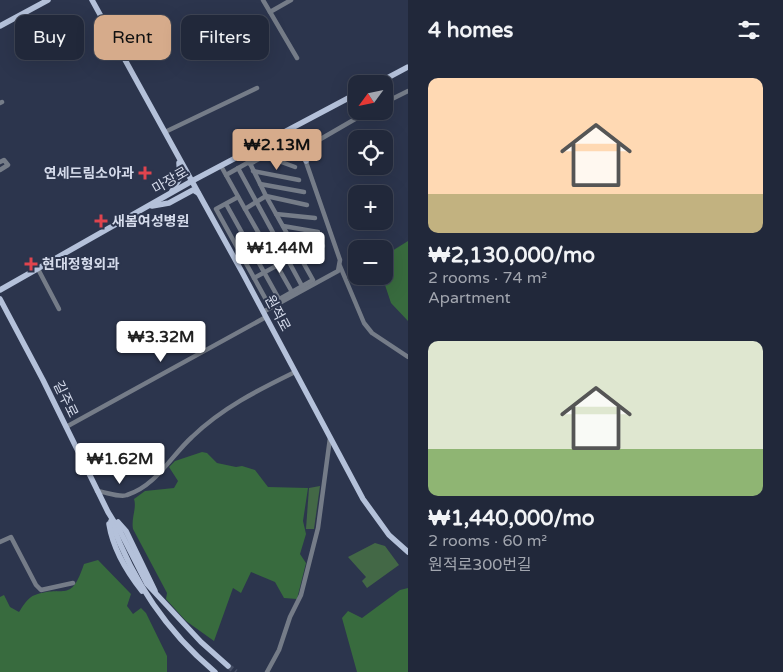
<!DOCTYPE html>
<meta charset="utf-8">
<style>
:root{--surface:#21283a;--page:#293042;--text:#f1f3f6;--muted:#a2a6af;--line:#3e4454;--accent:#d6ab8b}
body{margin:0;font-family:"Varela Round","Noto Sans KR",sans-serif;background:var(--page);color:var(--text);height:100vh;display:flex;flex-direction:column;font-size:19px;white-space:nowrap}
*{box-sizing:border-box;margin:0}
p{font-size:16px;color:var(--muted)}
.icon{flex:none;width:28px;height:28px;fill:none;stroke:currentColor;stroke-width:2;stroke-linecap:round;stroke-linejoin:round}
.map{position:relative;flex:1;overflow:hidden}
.details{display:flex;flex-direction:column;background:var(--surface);width:375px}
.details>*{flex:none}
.hud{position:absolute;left:15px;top:15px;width:318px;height:45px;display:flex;gap:10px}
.needle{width:32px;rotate:237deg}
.controls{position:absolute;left:348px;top:75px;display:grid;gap:10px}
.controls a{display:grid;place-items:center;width:45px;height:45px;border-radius:10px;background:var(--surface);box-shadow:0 5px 20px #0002,0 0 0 1px var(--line);font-size:25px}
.price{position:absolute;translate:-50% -42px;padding:0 11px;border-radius:5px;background:#fff;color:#222;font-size:16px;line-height:32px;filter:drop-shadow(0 1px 2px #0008)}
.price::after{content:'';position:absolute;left:50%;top:30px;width:15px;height:11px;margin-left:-8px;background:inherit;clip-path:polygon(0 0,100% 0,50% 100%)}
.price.current{background:var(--accent);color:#111}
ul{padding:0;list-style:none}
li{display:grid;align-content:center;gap:10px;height:265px;padding:0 20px}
li span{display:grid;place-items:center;height:155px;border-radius:10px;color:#555}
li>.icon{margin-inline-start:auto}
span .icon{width:90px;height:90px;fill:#fffc;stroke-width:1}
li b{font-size:21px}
h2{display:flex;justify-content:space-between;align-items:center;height:60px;padding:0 20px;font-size:21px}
.pill{padding:0 18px;border-radius:10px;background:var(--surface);box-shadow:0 5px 20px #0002,0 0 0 1px var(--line);font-size:18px;line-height:45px}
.pill.current{background:var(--accent);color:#111}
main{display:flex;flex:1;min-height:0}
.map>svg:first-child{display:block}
.green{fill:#436846}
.forest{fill:#386b3e}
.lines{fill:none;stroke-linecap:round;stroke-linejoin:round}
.major-tunnel{stroke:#454e65;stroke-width:5.5;stroke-dasharray:5.5 3;stroke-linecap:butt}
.minor{stroke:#757c88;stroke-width:4.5}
.major{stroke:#b4c1da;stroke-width:5.5}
.health-dot{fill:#e0444e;stroke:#2c354d;stroke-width:2}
.labels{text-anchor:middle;stroke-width:4;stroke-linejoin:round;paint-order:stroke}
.poi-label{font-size:14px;font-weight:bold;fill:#d5dbeb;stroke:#2c354d;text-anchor:start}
.street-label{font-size:14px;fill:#d5dbeb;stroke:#2c354d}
</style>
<main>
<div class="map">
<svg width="408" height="672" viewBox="0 0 408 672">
<rect width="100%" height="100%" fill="#2c354d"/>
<!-- green -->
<g class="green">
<path d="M320 486 314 529H306L309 488Z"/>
<path d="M375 543 385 546 399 565 367 588 362 581 366 577 348 557Z"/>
</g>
<!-- forest -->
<g class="forest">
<path d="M408 241V321L391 303 382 276H384V256Z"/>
<path d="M202 452 207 453 217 463 236 467 242 466 255 470 268 487 308 488 303 521 306 534 300 554 306 563 297 599 284 598 275 582 251 572 241 593 233 588 214 641 186 621 166 599 167 593 133 529C131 518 137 508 134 499L145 491 174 488 178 481 169 467 175 461Z"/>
<path d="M98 560 131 594 127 606 133 614 141 608 146 613 167 656V672H0V597L4 595 10 607 19 612C23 606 28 597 35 595 65 584 70 605 84 564Z"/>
<path d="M408 588V672H357L342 618 348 611 362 618 400 590Z"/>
</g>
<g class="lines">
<!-- major-tunnel -->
<path class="major-tunnel" d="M228 666 236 672"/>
<!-- minor -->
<g class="minor">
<path d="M263 0 297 58"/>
<path d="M270 12 291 0"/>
<path d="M0 103 2 102"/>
<path d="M384 103 408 91"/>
<path d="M165 132 257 88"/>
<path d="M265 156 295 167"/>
<path d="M0 162 4 160 8 165 0 170"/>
<path d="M250 164 286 144"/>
<path d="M221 166 245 209 266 196 245 153"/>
<path d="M238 168 302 286"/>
<path d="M253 171 299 180"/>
<path d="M226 175 249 162"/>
<path d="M260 184 304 192"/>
<path d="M266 196 307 205"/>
<path d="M238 197 216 209 269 305 313 280 266 196"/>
<path d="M226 204 279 299"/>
<path d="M245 209 292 292"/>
<path d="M276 214 315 218"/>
<path d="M283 226 318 232"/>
<path d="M290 238 323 246"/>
<path d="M340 266 364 323 372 333 408 357"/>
<path d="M38 269 59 309"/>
<path d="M254 278 298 254"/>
<path d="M263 312 338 271 340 260 306 162V154L312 144 369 111"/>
<path d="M66 427 266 317"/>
<path d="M97 491C106 492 120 498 127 495 156 486 171 456 192 437 222 408 258 390 295 372"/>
<path d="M0 542 11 537 36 585 41 590 73 583"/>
<path d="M267 672 279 650 290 617 301 595 318 528 330 438"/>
</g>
<!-- major -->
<g class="major">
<path d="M92 0 242 272 363 499 389 535 408 552"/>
<path d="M0 26 48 0"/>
<path d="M376 84 408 67"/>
<path d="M292 129 306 161"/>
<path d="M172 191 180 178 179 163"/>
<path d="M152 206 169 203 193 190 198 193"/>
<path d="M0 290 192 181 356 94"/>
<path d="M0 299 43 380 108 512 121 533 147 584 201 642 228 666"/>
<path d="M111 521C132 579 167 632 215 672"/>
<path d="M118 522 126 531 155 591"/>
<path d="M109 524C113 549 127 572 142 591"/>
</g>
</g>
<!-- markers -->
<g class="health-dot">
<path d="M142.5 165.5h5v5h5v5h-5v5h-5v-5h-5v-5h5z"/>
<path d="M98.5 213.5h5v5h5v5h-5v5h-5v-5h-5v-5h5z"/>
<path d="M28.5 256.5h5v5h5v5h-5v5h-5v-5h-5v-5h5z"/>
</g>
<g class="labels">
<!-- poi labels -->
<g class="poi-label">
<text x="134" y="178" text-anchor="end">연세드림소아과</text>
<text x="112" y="226">새봄여성병원</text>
<text x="42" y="269">현대정형외과</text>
</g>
<!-- street labels -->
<g class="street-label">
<text transform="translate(170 180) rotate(-30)" y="5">마장로</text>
<text transform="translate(278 313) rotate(62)" y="5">원적로</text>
<text transform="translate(66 399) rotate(64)" y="5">길주로</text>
</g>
</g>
</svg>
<div class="controls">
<a><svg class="needle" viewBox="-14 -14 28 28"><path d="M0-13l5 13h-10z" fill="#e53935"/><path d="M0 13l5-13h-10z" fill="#a2a6af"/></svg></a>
<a><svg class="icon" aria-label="locate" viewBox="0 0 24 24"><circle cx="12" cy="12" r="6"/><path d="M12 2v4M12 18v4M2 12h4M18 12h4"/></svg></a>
<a>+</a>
<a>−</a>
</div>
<b class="price current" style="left:277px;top:171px">₩2.13M</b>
<b class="price" style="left:280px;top:274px">₩1.44M</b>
<b class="price" style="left:161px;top:363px">₩3.32M</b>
<b class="price" style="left:120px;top:485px">₩1.62M</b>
<div class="hud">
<a class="pill">Buy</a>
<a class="pill current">Rent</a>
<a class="pill">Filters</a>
</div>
</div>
<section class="details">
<h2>4 homes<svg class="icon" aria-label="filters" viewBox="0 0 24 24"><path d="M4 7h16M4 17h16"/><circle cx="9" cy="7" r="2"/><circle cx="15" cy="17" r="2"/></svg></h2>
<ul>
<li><span style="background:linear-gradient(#ffd9b3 75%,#c2b280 0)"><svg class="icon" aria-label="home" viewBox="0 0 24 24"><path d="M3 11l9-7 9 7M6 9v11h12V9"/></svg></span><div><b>₩2,130,000/mo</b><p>2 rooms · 74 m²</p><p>Apartment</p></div></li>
<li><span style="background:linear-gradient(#dfe7d0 70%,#8fb573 0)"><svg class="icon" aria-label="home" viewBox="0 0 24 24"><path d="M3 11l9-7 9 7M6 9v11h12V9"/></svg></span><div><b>₩1,440,000/mo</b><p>2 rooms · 60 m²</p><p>원적로300번길</p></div></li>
</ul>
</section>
</main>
